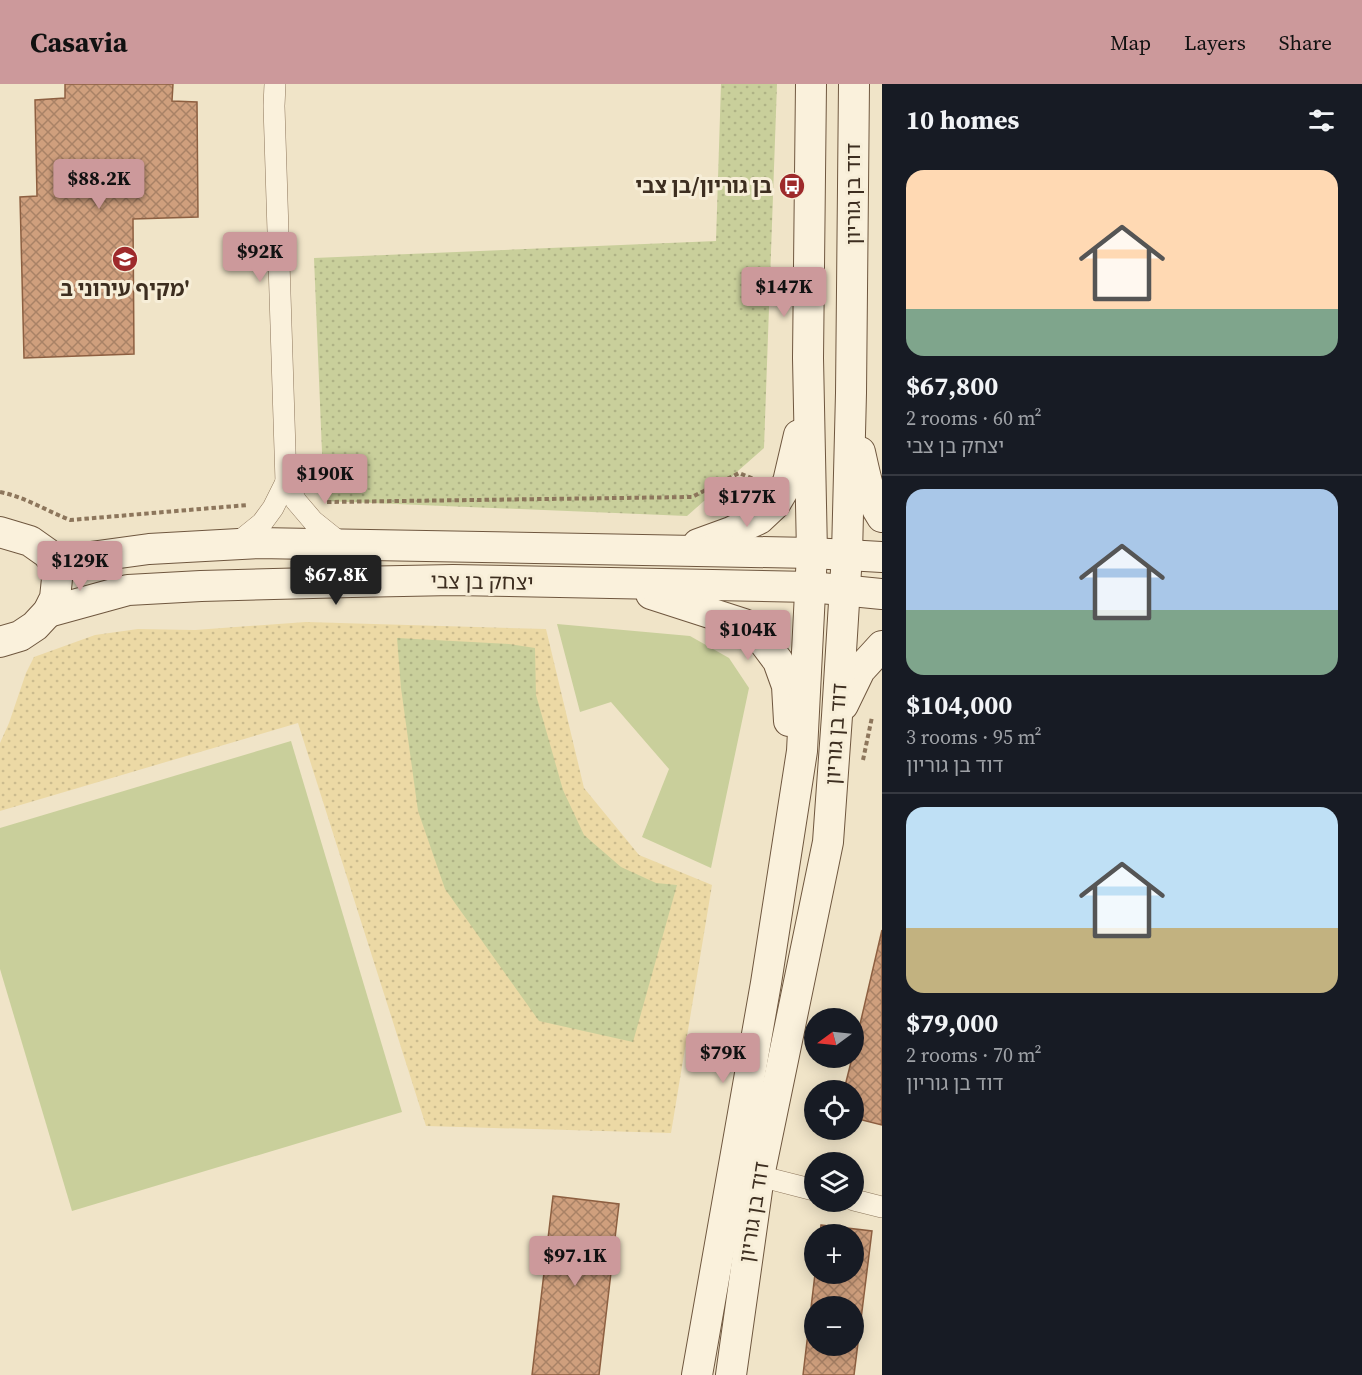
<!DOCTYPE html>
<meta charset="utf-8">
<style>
:root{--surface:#171b24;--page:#20242c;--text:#f1f3f6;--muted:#9ea1a6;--line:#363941;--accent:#cc999b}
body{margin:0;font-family:"Source Serif 4","Noto Sans Hebrew",serif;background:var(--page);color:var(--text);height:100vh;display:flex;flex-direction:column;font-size:22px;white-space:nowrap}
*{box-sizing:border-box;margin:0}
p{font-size:20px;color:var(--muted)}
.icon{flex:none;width:33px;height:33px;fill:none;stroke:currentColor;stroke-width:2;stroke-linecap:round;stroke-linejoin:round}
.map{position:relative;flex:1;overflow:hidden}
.panel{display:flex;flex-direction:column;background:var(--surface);width:480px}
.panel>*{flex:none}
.needle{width:39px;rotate:255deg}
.controls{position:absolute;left:804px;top:924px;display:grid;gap:12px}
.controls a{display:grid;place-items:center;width:60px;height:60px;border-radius:50%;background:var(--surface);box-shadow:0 3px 15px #0003;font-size:30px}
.price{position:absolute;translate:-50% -51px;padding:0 14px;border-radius:6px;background:var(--accent);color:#111;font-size:20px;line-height:39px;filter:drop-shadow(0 2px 3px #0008)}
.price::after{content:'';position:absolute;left:50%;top:36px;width:18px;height:14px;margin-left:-9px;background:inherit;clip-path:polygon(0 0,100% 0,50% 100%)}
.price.selected{background:#222;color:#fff}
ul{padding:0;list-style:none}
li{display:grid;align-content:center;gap:12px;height:318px;padding:0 24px}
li+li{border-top:2px solid var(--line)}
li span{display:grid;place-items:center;height:186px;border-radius:18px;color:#555}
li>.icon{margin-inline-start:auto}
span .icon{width:108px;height:108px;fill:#fffc;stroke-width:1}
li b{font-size:26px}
h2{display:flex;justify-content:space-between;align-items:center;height:72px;padding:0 24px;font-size:26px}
header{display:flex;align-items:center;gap:36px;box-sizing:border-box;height:84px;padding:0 30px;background:var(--accent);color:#111}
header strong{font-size:28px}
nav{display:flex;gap:33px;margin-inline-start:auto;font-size:21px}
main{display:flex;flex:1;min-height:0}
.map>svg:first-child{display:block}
.grass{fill:#c9cf9b}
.sand{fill:url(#sand-dots)}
.park{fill:url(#park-dots)}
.building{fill:url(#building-cross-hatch);stroke:#8d5f41;stroke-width:1.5;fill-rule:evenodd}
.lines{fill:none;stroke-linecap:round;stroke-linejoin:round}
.street-casing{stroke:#8d765c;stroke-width:22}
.secondary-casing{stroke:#6f573f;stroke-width:32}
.path{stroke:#8d765c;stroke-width:4;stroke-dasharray:4.5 3;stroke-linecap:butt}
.street{stroke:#faf1dc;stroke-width:21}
.secondary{stroke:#faf1dc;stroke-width:30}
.labels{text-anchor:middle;stroke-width:6;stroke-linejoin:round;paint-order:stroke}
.poi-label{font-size:21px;font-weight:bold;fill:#3d2e20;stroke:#f7eed8;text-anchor:end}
.street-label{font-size:21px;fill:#3d2e20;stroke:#f7eed8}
</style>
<header>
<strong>Casavia</strong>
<nav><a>Map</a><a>Layers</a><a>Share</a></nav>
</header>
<main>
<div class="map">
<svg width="882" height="1291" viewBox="0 0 882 1291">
<defs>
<pattern id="sand-dots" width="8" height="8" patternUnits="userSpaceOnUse" patternTransform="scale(1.5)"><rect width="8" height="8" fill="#ecd9a5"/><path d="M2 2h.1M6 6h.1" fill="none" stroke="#cbbb8e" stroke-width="1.8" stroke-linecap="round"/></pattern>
<pattern id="park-dots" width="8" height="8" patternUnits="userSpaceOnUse" patternTransform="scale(1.5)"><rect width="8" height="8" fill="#c9cf9b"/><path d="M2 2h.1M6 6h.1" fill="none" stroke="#aeb285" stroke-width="1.8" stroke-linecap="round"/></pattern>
<pattern id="building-cross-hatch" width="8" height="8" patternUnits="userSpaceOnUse" patternTransform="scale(1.5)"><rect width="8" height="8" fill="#cf9f7d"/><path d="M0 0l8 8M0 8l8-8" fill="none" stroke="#a98266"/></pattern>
</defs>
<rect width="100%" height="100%" fill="#f0e4c8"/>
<!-- grass -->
<g class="grass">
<path d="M557 540 690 552 729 574 749 604 711 784 642 753 669 685 611 618 580 628Z"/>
<path d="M291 657 402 1028 72 1127 0 885V744Z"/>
</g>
<!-- sand -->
<path class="sand" d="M306 538 546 545 584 704 639 771 712 801 671 1049 426 1042 298 639 0 727V659L9 639 26 589 34 573 95 551 138 545 195 546Z"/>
<!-- park -->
<g class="park">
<path d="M721 0H777L764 364 687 432 324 417 314 174 716 157Z"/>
<path d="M397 554 509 560 535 564 536 611 563 706 584 751 621 783 656 799 677 801 633 958 539 937 445 805 418 727 401 604Z"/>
</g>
<!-- building -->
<g class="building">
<path d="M65 0H173L172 17 197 18 198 133 133 135 134 270 24 274 20 113 37 112 35 16 65 14Z"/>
<path d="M882 846V1041L854 1034V1006H844L852 974H854V966Z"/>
<path d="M553 1112 619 1120 599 1291H532Z"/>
<path d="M821 1141 872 1147 854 1291H803L815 1190H854V1150H820ZM814 1222H854V1262H814Z"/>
</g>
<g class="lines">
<!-- street casing -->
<g class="street-casing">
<g id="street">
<path d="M275 0 274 22 286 398 296 417 313 437 343 461"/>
<path d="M236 460 262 439 273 424 286 398"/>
<path d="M759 1092 814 1106"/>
<path d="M854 1116 882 1123"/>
</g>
</g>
<!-- secondary casing -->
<g class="secondary-casing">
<g id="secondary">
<path d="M860 368C865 390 869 414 882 433"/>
<path d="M0 448 30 457 47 469 54 478 57 495 55 514 48 528 35 542 20 552 0 558"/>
<path d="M698 460 731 448 759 435 775 420 788 398 799 351"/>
<path d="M54 478 149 465 258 459 812 469 882 473"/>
<path d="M651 510 744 540 763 557 778 577 787 602 789 637"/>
<path d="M48 528 128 506 201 502 352 498 453 496 811 503 882 510"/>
<path d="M843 621 860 586 882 562"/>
<path d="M697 1291 766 899 802 667 812 469 808 274 811 0"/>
<path d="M731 1291 759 1092 828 758 837 632 847 470 851 309 854 0"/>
</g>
</g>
<!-- path -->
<g class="path">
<path d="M0 408C25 413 47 427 70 436L248 421"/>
<path d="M327 418 692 413 739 389 759 397"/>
<path d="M863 676 872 633"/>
</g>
<!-- street -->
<use href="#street" class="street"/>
<!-- secondary -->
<use href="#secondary" class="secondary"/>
</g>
<!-- icons -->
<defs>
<g id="bus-disc" transform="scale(1.35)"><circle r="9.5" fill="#9e2a2b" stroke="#f7eed8"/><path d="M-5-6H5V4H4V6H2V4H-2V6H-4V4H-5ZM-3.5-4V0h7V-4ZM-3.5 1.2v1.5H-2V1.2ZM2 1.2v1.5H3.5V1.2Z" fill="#fff"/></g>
<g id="school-disc" transform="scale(1.35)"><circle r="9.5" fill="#9e2a2b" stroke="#f7eed8"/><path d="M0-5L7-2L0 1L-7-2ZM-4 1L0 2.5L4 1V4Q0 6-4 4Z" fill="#fff"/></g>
</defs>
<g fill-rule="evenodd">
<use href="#bus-disc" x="792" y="102"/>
<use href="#school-disc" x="125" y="175"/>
</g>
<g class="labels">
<!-- poi labels -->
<g class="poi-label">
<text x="772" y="109">בן גוריון/בן צבי</text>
<text x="125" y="212" text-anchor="middle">מקיף עירוני ב'</text>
</g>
<!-- street labels -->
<g class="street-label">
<text transform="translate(853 110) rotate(-90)" y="7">דוד בן גוריון</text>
<text transform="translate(482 498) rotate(1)" y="7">יצחק בן צבי</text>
<text transform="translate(836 650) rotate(-86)" y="7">דוד בן גוריון</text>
<text transform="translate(754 1128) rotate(-81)" y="7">דוד בן גוריון</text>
</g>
</g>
</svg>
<div class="controls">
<a><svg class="needle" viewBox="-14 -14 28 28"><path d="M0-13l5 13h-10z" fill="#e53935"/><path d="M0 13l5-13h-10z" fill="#9ea1a6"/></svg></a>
<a><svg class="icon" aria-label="locate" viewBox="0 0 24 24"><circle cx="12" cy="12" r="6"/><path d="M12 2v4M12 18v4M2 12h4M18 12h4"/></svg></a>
<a><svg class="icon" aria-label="layers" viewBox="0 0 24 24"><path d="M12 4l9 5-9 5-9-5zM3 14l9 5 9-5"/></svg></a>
<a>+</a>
<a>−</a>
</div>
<b class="price" style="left:99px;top:126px">$88.2K</b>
<b class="price" style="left:260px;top:199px">$92K</b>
<b class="price" style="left:784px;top:234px">$147K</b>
<b class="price" style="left:325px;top:421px">$190K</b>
<b class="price" style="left:747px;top:444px">$177K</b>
<b class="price" style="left:80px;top:508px">$129K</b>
<b class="price selected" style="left:336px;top:522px">$67.8K</b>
<b class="price" style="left:748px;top:577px">$104K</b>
<b class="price" style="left:723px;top:1000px">$79K</b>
<b class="price" style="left:575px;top:1203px">$97.1K</b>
</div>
<section class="panel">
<h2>10 homes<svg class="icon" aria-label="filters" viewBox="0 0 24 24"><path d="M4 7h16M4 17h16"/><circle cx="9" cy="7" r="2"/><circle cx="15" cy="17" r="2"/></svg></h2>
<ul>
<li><span style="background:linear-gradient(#ffd9b3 75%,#7fa58c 0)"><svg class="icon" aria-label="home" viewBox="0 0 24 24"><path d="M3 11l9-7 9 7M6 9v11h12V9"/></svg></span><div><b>$67,800</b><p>2 rooms · 60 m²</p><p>יצחק בן צבי</p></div></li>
<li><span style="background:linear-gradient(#a9c7e8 65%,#7fa58c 0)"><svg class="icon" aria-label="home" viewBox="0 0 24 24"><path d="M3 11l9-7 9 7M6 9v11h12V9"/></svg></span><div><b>$104,000</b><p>3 rooms · 95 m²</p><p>דוד בן גוריון</p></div></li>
<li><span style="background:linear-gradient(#bfe0f5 65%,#c2b280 0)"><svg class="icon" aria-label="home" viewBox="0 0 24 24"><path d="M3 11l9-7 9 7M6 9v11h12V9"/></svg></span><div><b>$79,000</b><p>2 rooms · 70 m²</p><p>דוד בן גוריון</p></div></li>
</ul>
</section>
</main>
